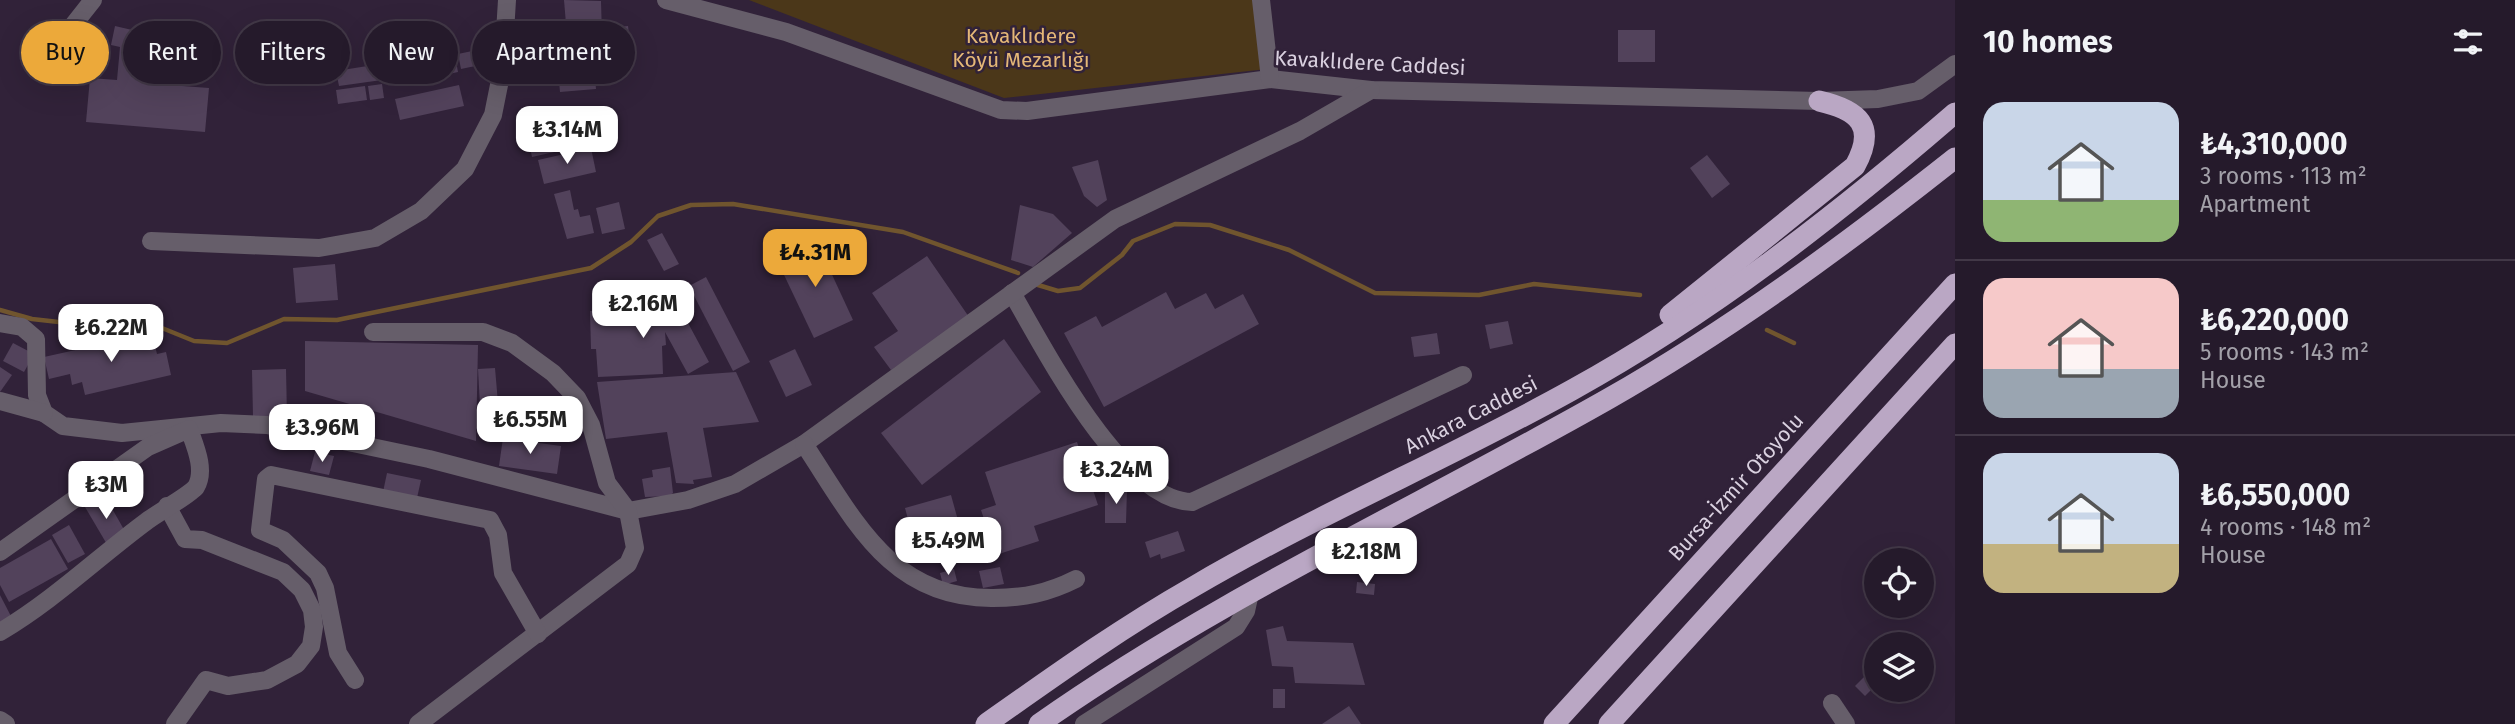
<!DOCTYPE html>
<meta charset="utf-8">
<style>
:root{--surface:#251a2b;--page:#2d2333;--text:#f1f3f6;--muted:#a3a1a9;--line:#423847;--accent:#eca93a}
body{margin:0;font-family:"Fira Sans",sans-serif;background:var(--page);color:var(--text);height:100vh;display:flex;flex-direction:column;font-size:26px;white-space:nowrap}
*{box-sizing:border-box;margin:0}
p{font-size:23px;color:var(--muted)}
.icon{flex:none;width:38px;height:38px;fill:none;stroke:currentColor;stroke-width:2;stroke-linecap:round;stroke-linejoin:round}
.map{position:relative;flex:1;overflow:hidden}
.side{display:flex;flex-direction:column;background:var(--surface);width:560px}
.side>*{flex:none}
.guide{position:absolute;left:21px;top:21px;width:665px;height:63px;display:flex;gap:14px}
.controls{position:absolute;left:1864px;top:548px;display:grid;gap:14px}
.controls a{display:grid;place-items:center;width:70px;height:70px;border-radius:50%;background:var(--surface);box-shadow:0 7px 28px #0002,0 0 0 2px var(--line);font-size:35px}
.price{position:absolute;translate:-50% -60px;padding:0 16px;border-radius:14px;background:#fff;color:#222;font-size:23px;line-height:46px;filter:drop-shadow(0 2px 4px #0008)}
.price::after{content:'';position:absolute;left:50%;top:42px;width:21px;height:16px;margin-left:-10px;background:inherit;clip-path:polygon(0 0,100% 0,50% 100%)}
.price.active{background:var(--accent);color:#111}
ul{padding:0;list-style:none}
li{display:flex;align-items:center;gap:21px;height:175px;padding:0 28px}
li+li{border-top:2px solid var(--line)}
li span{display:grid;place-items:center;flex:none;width:196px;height:140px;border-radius:21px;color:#555}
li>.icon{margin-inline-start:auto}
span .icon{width:84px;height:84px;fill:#fffc;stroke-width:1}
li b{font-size:30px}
h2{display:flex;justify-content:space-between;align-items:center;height:84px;padding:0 28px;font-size:30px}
.pill{padding:0 24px;border-radius:32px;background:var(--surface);box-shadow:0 7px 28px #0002,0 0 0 2px var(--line);font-size:24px;line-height:63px}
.pill.active{background:var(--accent);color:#111}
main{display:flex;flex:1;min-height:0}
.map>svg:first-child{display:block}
.green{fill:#4b3719}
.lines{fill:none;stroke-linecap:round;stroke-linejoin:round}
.stream{stroke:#70552e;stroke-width:4.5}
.building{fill:#52425b}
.minor{stroke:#665e6a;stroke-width:18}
.highway{stroke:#baa7c4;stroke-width:21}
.labels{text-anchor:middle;stroke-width:5;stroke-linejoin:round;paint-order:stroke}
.park-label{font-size:21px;fill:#e4b777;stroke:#312239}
.street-label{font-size:21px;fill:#dad1e0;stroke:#312239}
</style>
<main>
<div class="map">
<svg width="1955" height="724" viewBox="0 0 1955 724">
<rect width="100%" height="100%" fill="#312239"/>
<!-- green -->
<path class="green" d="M749 0H1257L1267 69 1004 98Z"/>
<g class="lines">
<!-- stream -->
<g class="stream">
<path d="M1038 285 1058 291 1080 288 1122 255 1133 241 1175 224 1210 225 1289 250 1375 293 1479 295 1534 284 1640 295"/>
<path d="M0 310 32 319 112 328 157 326 194 341 227 343 284 319 337 320 591 268 631 242 658 216 691 205 733 204 903 232 1018 273"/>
<path d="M1767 330 1794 343"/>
</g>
</g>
<!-- building -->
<g class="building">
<path d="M564 0 601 1 602 36H567Z"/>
<path d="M115 26 188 43 183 62 171 59 169 85 209 88 205 132 86 122 90 78 117 80 120 47 111 45Z"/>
<path d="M628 26 632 59 616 61V65L594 67 596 89 560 92 557 59 615 55 612 28Z"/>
<rect x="1618" y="30" width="37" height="32"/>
<path d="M477 50 480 65 461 69 458 54Z"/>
<path d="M249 57 273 63 270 74 246 68Z"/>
<path d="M456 61 458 72 440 76 438 64Z"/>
<path d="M380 64 382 80 339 86 336 71Z"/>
<path d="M382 84 384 98 370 100 368 86Z"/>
<path d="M459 85 464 106 400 120 395 99Z"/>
<path d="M365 86 367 100 338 104 336 90Z"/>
<path d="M567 129 572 148 532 157 528 138Z"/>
<path d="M591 148 596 172 544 184 538 160Z"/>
<path d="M1707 155 1730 184 1712 198 1690 168Z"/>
<path d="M1098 160 1107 200 1097 207 1084 196 1072 167Z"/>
<path d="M570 190 574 210 578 209 580 217 590 215 594 233 567 239 554 194Z"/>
<path d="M619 202 625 229 602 234 596 208Z"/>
<path d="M1020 205 1053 214 1072 233 1033 267 1011 260Z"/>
<path d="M662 233 679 264 664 271 647 240Z"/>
<path d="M816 240 853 320 814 338 776 258Z"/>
<path d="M927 256 969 317 891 370 874 347 898 331 872 293Z"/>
<path d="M335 264 338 300 296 303 293 268Z"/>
<path d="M706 277 750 362 733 371 689 286Z"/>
<path d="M1166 292 1175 309 1206 293 1215 309 1243 294 1259 324 1104 407 1064 333 1096 316 1102 327Z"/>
<path d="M674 297 709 362 688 374 665 332 666 345 662 346 663 374 598 377 596 349H591L590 311 652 309Z"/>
<path d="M1508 321 1513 344 1490 349 1485 325Z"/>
<path d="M152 333 157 354 166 352 171 375 85 395 82 382 72 385 70 374 49 379 44 357Z"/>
<path d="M1437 333 1440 354 1414 357 1411 337Z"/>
<path d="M1004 339 1041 392 922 485 881 433Z"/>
<path d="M305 341 478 345 476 441 305 391Z"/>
<path d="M13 343 34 354 24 372 3 361Z"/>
<path d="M795 349 812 385 786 397 769 361Z"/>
<path d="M0 367 12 375 0 392Z"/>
<path d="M495 368 498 403 480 405 478 369Z"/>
<path d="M286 369 287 417H253L252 370Z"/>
<path d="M736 372 759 422 703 428 712 477 693 480 694 484 676 483 667 432 606 439 597 382Z"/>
<path d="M509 397 545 404 543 415 506 408Z"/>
<path d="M503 438 561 446 557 474 499 466Z"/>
<path d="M1077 442 1098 505 1034 526 1039 541 996 555 981 510 996 505 985 472Z"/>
<path d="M315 452 334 456 329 475 310 471Z"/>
<path d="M670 467 673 493 669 496 645 497 642 479 653 477 652 470Z"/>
<path d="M387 473 421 480 417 498 383 492Z"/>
<path d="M1105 489H1127L1126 523H1105Z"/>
<path d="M951 495 959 524 913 538 905 508Z"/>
<path d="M105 496 127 535 108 546 85 507Z"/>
<path d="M69 525 85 554 68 563 52 535Z"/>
<path d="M1178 531 1185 551 1161 559 1160 554 1150 558 1145 542Z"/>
<path d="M51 539 68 569 9 602 0 585V568Z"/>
<path d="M1000 567 1004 584 983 588 979 571Z"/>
<path d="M954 569 957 581 943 585 940 573Z"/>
<path d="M1357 582 1375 584 1374 595 1356 593Z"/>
<path d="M0 595 14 622 0 629Z"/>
<path d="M1283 626 1287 641 1353 643 1365 685 1295 683 1293 667 1272 666 1266 630Z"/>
<path d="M1868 673 1876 685 1865 696 1855 686Z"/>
<rect x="1273" y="689" width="12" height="19"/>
<path d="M1349 706 1361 724H1322Z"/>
</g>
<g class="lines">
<!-- minor -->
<g class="minor">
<path d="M666 0 786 32 1001 110 1027 111 1270 79 1371 90 1819 101 1878 99 1918 91 1955 64"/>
<path d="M1261 0 1270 79"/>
<path d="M68 55 74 24 93 0"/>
<path d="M151 241 319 248 375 238 421 211 465 169 493 115 503 65 507 0"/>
<path d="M1012 293C1044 348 1122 501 1192 502L1463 375"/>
<path d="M0 323 22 327 36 339 37 395 44 413 63 426 122 433 221 423 267 425 429 459 628 511 688 500 735 484 804 444 1115 219 1300 131 1371 90"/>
<path d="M373 332H483L512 343 553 373 577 398 591 425 607 483 628 511 635 548 628 564 418 724"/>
<path d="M0 401 44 413"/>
<path d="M804 444C854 519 890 599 993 598 1024 598 1048 593 1076 579"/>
<path d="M167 506 185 539 202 540 283 572 302 590 312 610 314 627 311 646 297 664 267 680 228 686 206 680 175 724"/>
<path d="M0 552 148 447 189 429C195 446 206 470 196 487 190 495 157 513 147 521 97 558 54 600 0 632"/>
<path d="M355 680 338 653 325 588 318 573 283 540 260 530 266 479 271 475 490 520 498 535 503 573 538 634"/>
<path d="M1832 703 1846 724"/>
<path d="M0 720 6 724"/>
<path d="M1084 724 1236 627 1246 611 1250 593"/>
</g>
<!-- highway -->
<g class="highway">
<path d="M1670 315 1855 166C1877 126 1859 110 1819 101"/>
<path d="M986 724C1054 676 1121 628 1193 587 1316 515 1448 459 1572 390 1710 314 1836 216 1955 113"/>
<path d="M1039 724C1218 598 1418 507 1608 399 1731 329 1845 245 1955 158"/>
<path d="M1554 724 1955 284"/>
<path d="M1609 724 1955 344"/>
</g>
</g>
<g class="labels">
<!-- park labels -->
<g class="park-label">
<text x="1021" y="43">Kavaklıdere<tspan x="1021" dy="24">Köyü Mezarlığı</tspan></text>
</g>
<!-- street labels -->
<g class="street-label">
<text transform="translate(1370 63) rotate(3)" y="7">Kavaklıdere Caddesi</text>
<text transform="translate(1471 415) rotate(-27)" y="7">Ankara Caddesi</text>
<text transform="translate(1736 487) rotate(-48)" y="7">Bursa-İzmir Otoyolu</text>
</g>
</g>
</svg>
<div class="controls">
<a><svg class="icon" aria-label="locate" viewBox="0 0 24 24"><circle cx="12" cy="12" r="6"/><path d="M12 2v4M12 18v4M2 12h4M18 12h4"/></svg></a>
<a><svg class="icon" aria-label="layers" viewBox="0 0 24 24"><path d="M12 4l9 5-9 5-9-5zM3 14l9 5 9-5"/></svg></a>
</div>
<b class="price" style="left:567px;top:166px">₺3.14M</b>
<b class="price active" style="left:815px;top:289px">₺4.31M</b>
<b class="price" style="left:643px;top:340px">₺2.16M</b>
<b class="price" style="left:111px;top:364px">₺6.22M</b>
<b class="price" style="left:530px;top:456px">₺6.55M</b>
<b class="price" style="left:322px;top:464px">₺3.96M</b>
<b class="price" style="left:1116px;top:506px">₺3.24M</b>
<b class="price" style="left:106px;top:521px">₺3M</b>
<b class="price" style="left:948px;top:577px">₺5.49M</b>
<b class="price" style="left:1366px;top:588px">₺2.18M</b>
<div class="guide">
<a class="pill active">Buy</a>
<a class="pill">Rent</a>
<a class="pill">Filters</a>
<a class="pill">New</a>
<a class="pill">Apartment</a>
</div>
</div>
<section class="side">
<h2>10 homes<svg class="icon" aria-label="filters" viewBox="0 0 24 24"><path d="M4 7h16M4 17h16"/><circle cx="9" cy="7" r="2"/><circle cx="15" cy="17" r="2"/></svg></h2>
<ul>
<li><span style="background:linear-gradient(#c9d6e8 70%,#8fb573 0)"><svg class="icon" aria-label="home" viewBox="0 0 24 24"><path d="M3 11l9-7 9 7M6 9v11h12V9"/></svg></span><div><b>₺4,310,000</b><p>3 rooms · 113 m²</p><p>Apartment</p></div></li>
<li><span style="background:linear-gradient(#f6c9c9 65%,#9aa5b1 0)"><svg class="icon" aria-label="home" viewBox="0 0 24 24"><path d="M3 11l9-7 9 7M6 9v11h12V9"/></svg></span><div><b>₺6,220,000</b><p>5 rooms · 143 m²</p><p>House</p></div></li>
<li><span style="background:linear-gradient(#c9d6e8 65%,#c2b280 0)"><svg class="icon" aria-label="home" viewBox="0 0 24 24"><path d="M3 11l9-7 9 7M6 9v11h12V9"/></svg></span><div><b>₺6,550,000</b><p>4 rooms · 148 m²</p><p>House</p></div></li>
</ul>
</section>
</main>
